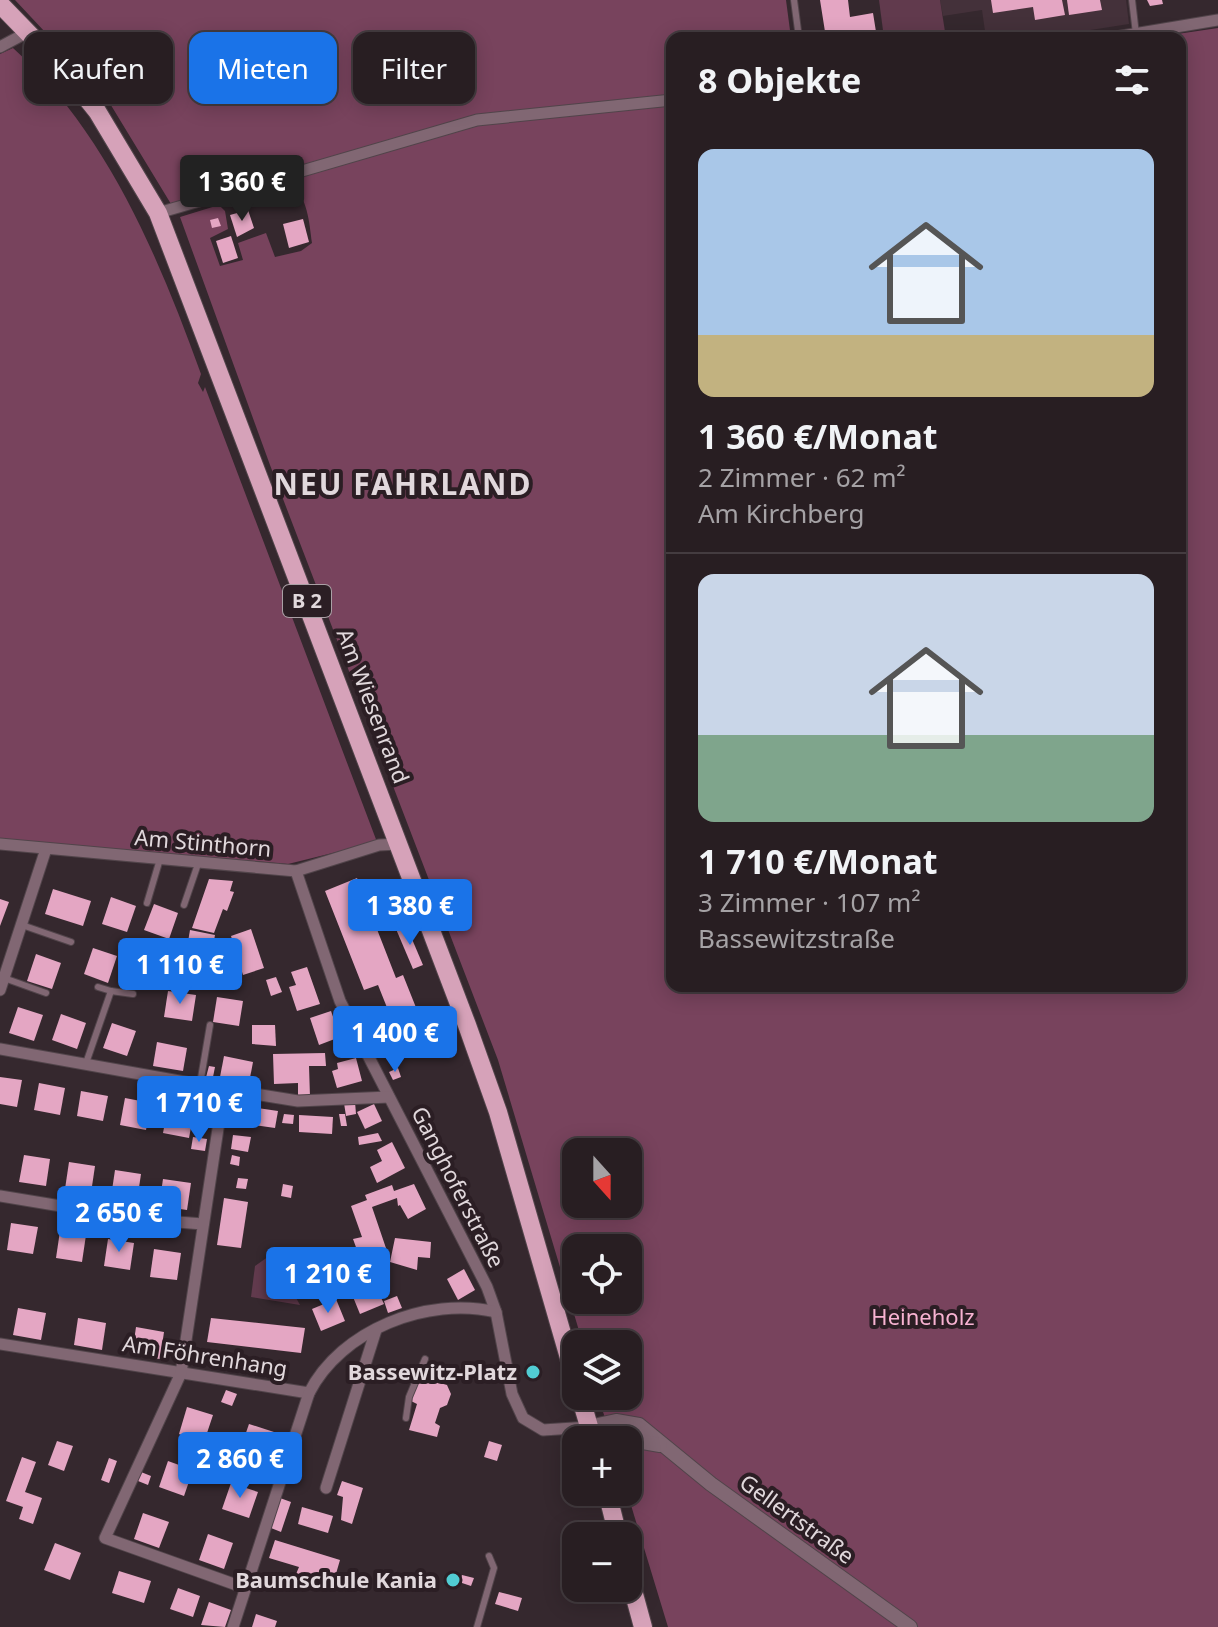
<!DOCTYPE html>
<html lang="de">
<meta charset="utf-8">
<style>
:root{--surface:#281e22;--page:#30272a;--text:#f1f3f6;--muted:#a5a2a5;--line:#443c40;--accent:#1a73e8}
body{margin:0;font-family:"Noto Sans",sans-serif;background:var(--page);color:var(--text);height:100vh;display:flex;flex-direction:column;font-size:30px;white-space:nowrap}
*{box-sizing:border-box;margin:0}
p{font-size:26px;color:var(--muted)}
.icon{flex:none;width:44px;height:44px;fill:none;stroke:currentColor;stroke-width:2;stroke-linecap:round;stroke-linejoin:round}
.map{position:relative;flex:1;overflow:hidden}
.details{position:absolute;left:666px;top:32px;width:520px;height:960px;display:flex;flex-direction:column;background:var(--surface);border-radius:16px;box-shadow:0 4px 20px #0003,0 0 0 2px var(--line)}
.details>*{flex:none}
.banner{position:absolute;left:24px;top:32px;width:522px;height:72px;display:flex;gap:16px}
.needle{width:52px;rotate:159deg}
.fabs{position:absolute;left:562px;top:1138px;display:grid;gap:16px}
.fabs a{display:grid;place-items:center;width:80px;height:80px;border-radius:16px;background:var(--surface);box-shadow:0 4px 20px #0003,0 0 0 2px var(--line);font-size:40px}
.price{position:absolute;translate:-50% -68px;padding:0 18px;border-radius:8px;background:var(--accent);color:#fff;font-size:26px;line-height:52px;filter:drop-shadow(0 2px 4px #0008)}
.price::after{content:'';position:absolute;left:50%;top:48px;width:24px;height:18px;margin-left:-12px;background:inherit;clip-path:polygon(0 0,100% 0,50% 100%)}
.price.current{background:#222;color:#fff}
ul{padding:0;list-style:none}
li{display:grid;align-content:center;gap:16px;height:424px;padding:0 32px}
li+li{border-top:2px solid var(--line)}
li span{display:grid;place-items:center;height:248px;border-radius:16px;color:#555}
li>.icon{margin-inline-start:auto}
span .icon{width:144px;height:144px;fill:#fffc;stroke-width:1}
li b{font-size:34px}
h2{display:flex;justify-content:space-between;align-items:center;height:96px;padding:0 32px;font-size:34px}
.tag{padding:0 28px;border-radius:16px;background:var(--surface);box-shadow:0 4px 20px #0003,0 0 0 2px var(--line);font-size:28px;line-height:72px}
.tag.current{background:var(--accent);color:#fff}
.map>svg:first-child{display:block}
.built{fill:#44313a}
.green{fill:#613a4d}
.forest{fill:#78435d;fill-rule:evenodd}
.building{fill:#e4a6c3}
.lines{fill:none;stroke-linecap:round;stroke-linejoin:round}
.service-casing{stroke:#51444a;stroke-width:8}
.minor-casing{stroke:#51444a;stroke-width:13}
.tertiary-casing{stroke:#51444a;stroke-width:16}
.primary-casing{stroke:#51444a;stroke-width:20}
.service{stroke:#816773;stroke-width:6}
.minor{stroke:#816773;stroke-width:11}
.tertiary{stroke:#816773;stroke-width:14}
.primary{stroke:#d6a2b9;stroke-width:18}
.poi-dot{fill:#51ccd3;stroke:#2b1e24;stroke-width:3}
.labels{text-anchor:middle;stroke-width:8;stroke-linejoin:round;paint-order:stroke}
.shield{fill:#2b1e24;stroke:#aaa0a5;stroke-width:2}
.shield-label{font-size:20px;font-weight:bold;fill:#e1d8dc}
.street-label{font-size:22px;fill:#e1d8dc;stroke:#2b1e24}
.park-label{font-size:22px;fill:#f8b3d2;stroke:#2b1e24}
.poi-label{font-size:22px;font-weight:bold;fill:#e1d8dc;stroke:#2b1e24;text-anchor:end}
.district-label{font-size:30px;font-weight:bold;letter-spacing:2px;fill:#e1d8dc;stroke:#2b1e24}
</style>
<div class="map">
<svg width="1218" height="1627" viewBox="0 0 1218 1627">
<rect width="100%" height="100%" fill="#35282e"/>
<!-- built -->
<path class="built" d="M940 0H1126L1129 24 1039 38H986L982 10 943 16Z"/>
<!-- green -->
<g class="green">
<path d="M879 0H940L946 38H884Z"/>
<path d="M272 1254 300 1305 251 1297 255 1266Z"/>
</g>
<!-- forest -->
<g class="forest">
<path d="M15 0H786L791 38H672V986H1180V38H1150L1218 28V1627H668L627 1492 628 1440H612L598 1396H628V1344H583L498 1060 270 465 180 217 219 205 225 211 228 229 210 238 220 266 243 260 238 243 266 233 275 257 301 251 312 243C309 221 308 199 291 183L269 190 258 167 237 168 205 191 171 204 106 97ZM576 1152H628V1204H576ZM576 1248H628V1300H576Z"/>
<path d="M13 48C107 132 159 258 201 374L198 383 203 392 205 387 377 842 288 864 0 839V54Z"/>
</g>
<!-- building -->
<g class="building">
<path d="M820 0H848L850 17 873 13 877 38H826Z"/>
<path d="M991 0H1062L1065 15 1035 20 1033 7 993 13Z"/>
<path d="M1067 0H1100L1102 10 1069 15Z"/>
<path d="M1147 0H1162L1163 4 1150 6Z"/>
<path d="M248 210 254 228 237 237 230 215Z"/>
<path d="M218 218 221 226 212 228 210 220Z"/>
<path d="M303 219 309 242 289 248 283 224Z"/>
<path d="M231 236 238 258 223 263 216 241Z"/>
<path d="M357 878 396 978 403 975 425 1030 400 1040 378 985 364 990 325 891Z"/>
<path d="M209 879 233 881 230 891 234 892 227 911 223 909 214 933 192 928Z"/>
<path d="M53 889 91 901 83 926 45 914Z"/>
<path d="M111 897 136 906 127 932 102 924Z"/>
<path d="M0 899 9 902 0 926Z"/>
<path d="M154 904 178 913 169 939 144 930Z"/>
<path d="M406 925 423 965 413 969 396 929Z"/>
<path d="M251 929 264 968 243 975 231 936Z"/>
<path d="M190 930 215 935 208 975 183 971Z"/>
<path d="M93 948 117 956 108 983 84 974Z"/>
<path d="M36 954 61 963 52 989 27 981Z"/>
<path d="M135 956 159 965 151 990 126 982Z"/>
<path d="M307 967 320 1004 297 1011 289 987 296 985 291 972Z"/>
<path d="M276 977 282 992 271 996 266 980Z"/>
<path d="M168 991 196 995 192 1021 164 1017Z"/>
<path d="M217 997 243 1001 239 1026 213 1022Z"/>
<path d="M18 1007 43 1015 34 1041 9 1033Z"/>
<path d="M331 1011 340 1037 319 1045 310 1018Z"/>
<path d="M61 1014 86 1023 77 1049 52 1040Z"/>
<path d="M112 1023 136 1031 127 1056 103 1048Z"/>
<path d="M252 1025H275L276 1046 252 1044Z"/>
<path d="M157 1042 187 1048 183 1071 153 1066Z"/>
<path d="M325 1053 326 1066H309L310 1097H298V1083L274 1084 273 1054Z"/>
<path d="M224 1056 253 1062 249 1083 220 1077Z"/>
<path d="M356 1058 362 1081 337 1088 332 1071 338 1069 337 1063Z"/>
<path d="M209 1066 215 1067 212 1082 205 1081Z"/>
<path d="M398 1068 401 1077 393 1080 389 1072Z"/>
<path d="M0 1077 22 1080 17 1107 0 1104Z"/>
<path d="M39 1083 65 1088 60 1115 34 1110Z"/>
<path d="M81 1091 108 1096 103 1121 77 1116Z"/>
<path d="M125 1098 151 1103 146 1130 120 1125Z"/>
<path d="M355 1102 356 1114 346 1116 344 1103Z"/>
<path d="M374 1104 382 1121 365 1129 357 1112Z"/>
<path d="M168 1106 194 1111 189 1138 163 1133Z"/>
<path d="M244 1106 278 1111 275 1128 241 1123Z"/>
<path d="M284 1114 294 1115 293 1124 282 1123Z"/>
<path d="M339 1114H345L347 1126H341Z"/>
<path d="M299 1115 333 1117 332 1134 299 1132Z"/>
<path d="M378 1133 382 1141 359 1145 358 1137Z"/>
<path d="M233 1135 251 1137 248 1152 231 1149Z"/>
<path d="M193 1137 207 1139 205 1151 191 1149Z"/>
<path d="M392 1142 405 1168 377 1183 370 1167 382 1161 377 1150Z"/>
<path d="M24 1155 50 1159 46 1186 19 1182Z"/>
<path d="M232 1155 240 1157 239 1166 230 1164Z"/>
<path d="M69 1162 95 1166 91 1193 65 1189Z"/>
<path d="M115 1170 141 1174 137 1201 111 1197Z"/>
<path d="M238 1178 248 1179 246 1189 236 1188Z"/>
<path d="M163 1179 191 1183 187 1210 159 1206Z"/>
<path d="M283 1184 293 1186 291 1198 281 1196Z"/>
<path d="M414 1184 426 1209 408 1219 400 1205 398 1206 397 1198 372 1207 388 1254 357 1250 353 1239 362 1237 351 1206 367 1200 365 1195 392 1185 394 1191Z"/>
<path d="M224 1198 248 1202 241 1248 217 1245Z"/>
<path d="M11 1223 38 1227 33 1254 7 1250Z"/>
<path d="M60 1231 86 1235 82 1262 56 1258Z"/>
<path d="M395 1238 431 1242 430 1258 418 1257 417 1270 390 1262Z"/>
<path d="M108 1239 134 1243 130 1270 104 1266Z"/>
<path d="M154 1249 181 1253 177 1280 150 1277Z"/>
<path d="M464 1269 475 1290 458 1300 447 1279Z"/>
<path d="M374 1283 384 1304 360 1314 351 1292Z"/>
<path d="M397 1296 402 1308 388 1313 384 1301Z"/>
<path d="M336 1299 345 1321 321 1331 312 1309Z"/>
<path d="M18 1308 46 1313 41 1340 13 1335Z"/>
<path d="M78 1318 106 1323 102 1350 74 1345Z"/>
<path d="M211 1318 305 1328 301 1353 207 1342Z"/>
<path d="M136 1327 164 1332 160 1359 132 1355Z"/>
<path d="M419 1377 447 1385 451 1394 447 1405 440 1408 435 1423 440 1426 437 1437 409 1430 417 1404 411 1401Z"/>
<path d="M226 1390 237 1394 232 1406 221 1402Z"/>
<path d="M187 1407 213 1415 204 1442 179 1434Z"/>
<path d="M249 1424 274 1432 266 1458 240 1450Z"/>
<path d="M57 1441 73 1446 64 1471 48 1465Z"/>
<path d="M489 1441 502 1445 497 1461 484 1457Z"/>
<path d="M22 1457 36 1462 25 1492 42 1498 33 1524 19 1519 23 1507 6 1501Z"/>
<path d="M109 1458 117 1461 109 1483 101 1480Z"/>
<path d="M168 1461 193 1470 184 1496 159 1487Z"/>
<path d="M141 1472 151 1476 148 1485 138 1481Z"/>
<path d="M342 1481 363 1488 352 1524 341 1520 343 1497 337 1495Z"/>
<path d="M231 1483 258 1492 249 1518 222 1509Z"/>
<path d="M280 1498 291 1502 281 1532 271 1528Z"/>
<path d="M302 1507 333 1516 328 1533 298 1524Z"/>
<path d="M143 1513 169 1522 159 1548 134 1539Z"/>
<path d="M208 1534 233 1543 224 1569 199 1560Z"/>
<path d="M275 1540 340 1560 333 1584 296 1574 299 1567 269 1558Z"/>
<path d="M55 1543 81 1553 70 1580 44 1570Z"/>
<path d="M119 1571 151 1581 144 1603 112 1593Z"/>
<path d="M462 1575 474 1578 471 1586 459 1582Z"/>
<path d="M178 1588 200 1596 193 1617 170 1609Z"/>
<path d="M499 1592 522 1598 518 1611 495 1604Z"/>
<path d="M209 1602 231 1610 225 1627 201 1625Z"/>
<path d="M256 1614 277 1621 275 1627H252Z"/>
</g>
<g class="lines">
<!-- service casing -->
<g class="service-casing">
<g id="service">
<path d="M794 0 799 38"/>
<path d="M1132 0 1136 34"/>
<path d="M147 903 160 859"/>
<path d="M184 905 199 861"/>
<path d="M22 925 71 942"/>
<path d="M4 978 46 993"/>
<path d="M111 991 133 994"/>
<path d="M85 1066 111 991 98 987"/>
<path d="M200 1084 210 1025"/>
<path d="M406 1418 409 1397 425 1359"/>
<path d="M477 1627 494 1568 489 1556"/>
</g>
</g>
<!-- minor casing -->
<g class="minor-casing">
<g id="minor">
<path d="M1110 38 1218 20"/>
<path d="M0 47 26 33"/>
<path d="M158 213 477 120 672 100"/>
<path d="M0 844 296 871 379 845 399 844"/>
<path d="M296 871 340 1001 487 1287 496 1312 512 1394 523 1418 543 1430 589 1427"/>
<path d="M0 990 46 849"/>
<path d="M0 1049 224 1089"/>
<path d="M0 1196 139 1219 203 1224"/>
<path d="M0 1344 309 1393C341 1330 427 1296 496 1312"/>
<path d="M326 1488 376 1330"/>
<path d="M245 1588 105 1538 181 1373 224 1089 298 1101 389 1097"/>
<path d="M233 1627 309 1393"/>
</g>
</g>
<!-- tertiary casing -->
<g class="tertiary-casing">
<g id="tertiary">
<path d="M589 1427 616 1421 639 1425 711 1484 910 1627"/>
<path d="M589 1427 614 1437 660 1445"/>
</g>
</g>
<!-- primary casing -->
<g class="primary-casing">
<g id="primary">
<path d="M0 4 64 70 97 111 158 213 467 1025 498 1112 576 1382"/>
<path d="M580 1396 593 1440"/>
<path d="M607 1492 618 1536"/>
<path d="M628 1572 643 1627"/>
</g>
</g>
<!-- service -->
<use href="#service" class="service"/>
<!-- minor -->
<use href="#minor" class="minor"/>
<!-- tertiary -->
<use href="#tertiary" class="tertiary"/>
<!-- primary -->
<use href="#primary" class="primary"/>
</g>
<!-- markers -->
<g class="poi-dot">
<circle cx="533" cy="1372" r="8"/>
<circle cx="453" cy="1580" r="8"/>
</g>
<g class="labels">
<!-- shield labels -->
<rect class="shield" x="283" y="585" width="48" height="32" rx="6"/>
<g class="shield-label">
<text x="307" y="608">B 2</text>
</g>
<!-- street labels -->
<g class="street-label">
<text transform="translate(373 706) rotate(69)" y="8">Am Wiesenrand</text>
<text transform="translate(203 843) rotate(5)" y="8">Am Stinthorn</text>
<text transform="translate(458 1187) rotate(63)" y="8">Ganghoferstraße</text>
<text transform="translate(205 1356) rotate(9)" y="8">Am Föhrenhang</text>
<text transform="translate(797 1519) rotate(36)" y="8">Gellertstraße</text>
</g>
<!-- park labels -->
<g class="park-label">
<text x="923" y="1325">Heineholz</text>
</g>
<!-- poi labels -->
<g class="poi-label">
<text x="517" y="1380">Bassewitz-Platz</text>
<text x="437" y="1588">Baumschule Kania</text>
</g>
<!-- district labels -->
<g class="district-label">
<text x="403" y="495">NEU FAHRLAND</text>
</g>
</g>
</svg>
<div class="fabs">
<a><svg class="needle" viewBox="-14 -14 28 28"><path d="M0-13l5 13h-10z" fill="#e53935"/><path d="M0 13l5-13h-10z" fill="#a5a2a5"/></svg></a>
<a><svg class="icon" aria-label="locate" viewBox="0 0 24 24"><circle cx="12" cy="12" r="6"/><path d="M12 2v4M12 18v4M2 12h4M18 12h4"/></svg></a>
<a><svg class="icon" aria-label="layers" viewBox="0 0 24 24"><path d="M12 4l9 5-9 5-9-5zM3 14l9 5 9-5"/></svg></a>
<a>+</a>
<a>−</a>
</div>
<b class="price current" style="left:242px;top:223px">1 360 €</b>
<b class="price" style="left:410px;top:947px">1 380 €</b>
<b class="price" style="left:180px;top:1006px">1 110 €</b>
<b class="price" style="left:395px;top:1074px">1 400 €</b>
<b class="price" style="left:199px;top:1144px">1 710 €</b>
<b class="price" style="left:119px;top:1254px">2 650 €</b>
<b class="price" style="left:328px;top:1315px">1 210 €</b>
<b class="price" style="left:240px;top:1500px">2 860 €</b>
<div class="banner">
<a class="tag">Kaufen</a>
<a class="tag current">Mieten</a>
<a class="tag">Filter</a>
</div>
<section class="details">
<h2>8 Objekte<svg class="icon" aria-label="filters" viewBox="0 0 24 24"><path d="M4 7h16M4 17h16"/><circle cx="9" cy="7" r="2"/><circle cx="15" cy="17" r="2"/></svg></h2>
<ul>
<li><span style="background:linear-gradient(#a9c7e8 75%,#c2b280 0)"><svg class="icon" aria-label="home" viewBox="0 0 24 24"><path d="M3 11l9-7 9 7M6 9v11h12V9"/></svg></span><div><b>1 360 €/Monat</b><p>2 Zimmer · 62 m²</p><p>Am Kirchberg</p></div></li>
<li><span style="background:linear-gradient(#c9d6e8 65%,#7fa58c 0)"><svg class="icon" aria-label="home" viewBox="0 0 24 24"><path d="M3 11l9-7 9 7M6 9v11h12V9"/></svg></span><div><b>1 710 €/Monat</b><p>3 Zimmer · 107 m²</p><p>Bassewitzstraße</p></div></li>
</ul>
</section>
</div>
